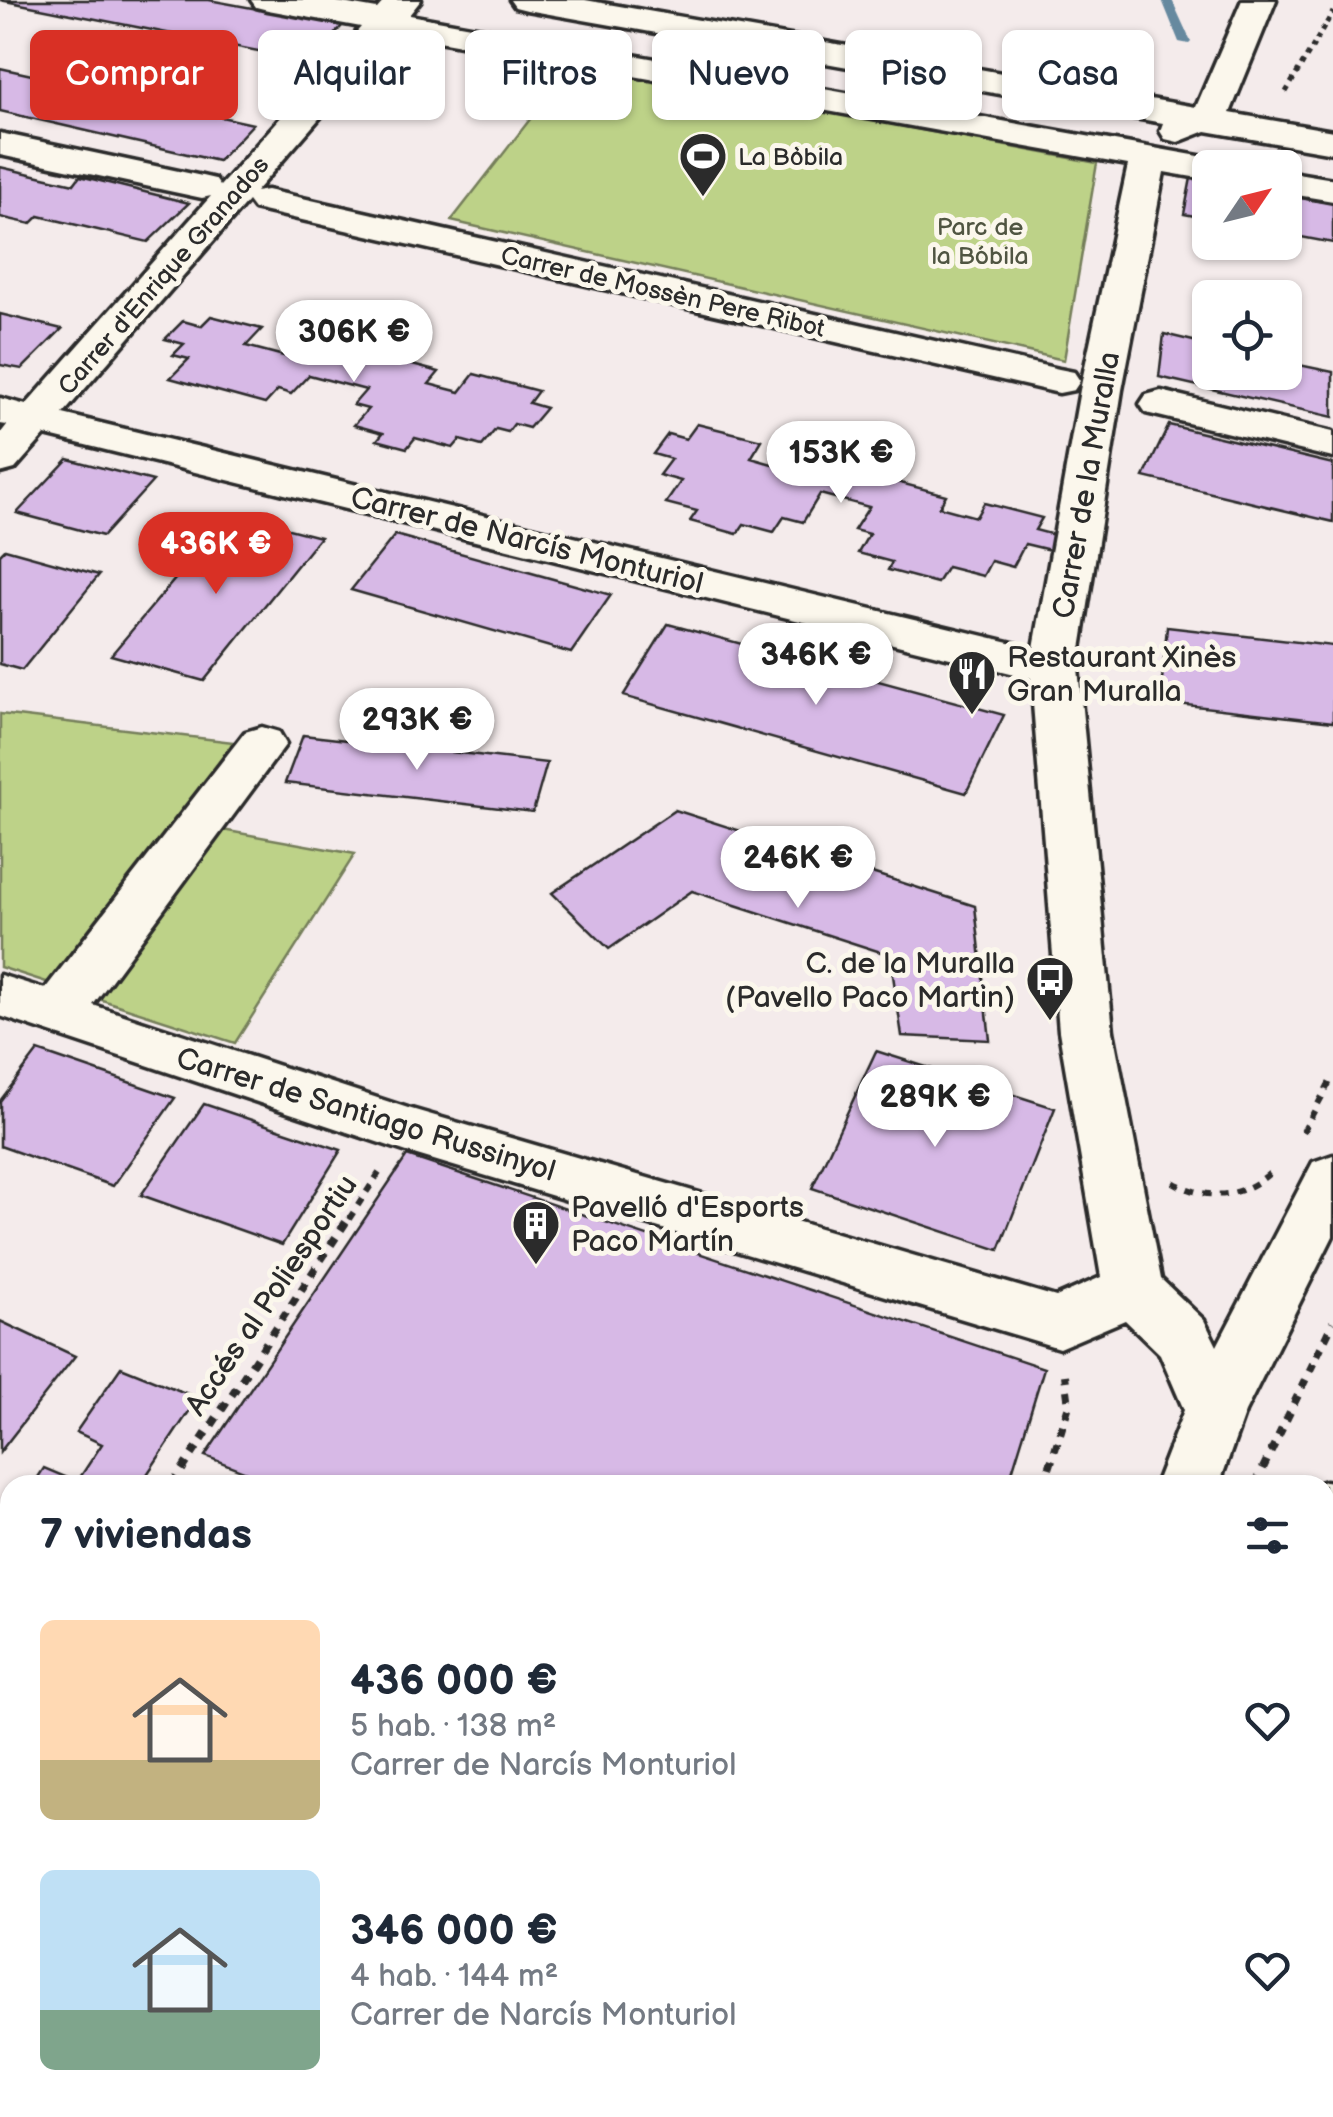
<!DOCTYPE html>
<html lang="es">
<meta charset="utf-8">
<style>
:root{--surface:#fff;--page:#f2f2f3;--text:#1f2937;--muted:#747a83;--accent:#d93025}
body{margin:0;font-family:"Balsamiq Sans",sans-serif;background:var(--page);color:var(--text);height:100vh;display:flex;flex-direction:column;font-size:38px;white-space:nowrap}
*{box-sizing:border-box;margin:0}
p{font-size:32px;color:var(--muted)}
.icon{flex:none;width:55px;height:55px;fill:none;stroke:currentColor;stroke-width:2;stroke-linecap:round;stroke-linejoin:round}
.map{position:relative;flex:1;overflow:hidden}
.sheet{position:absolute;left:0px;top:1475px;width:1335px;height:642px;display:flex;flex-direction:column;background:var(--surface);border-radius:30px 30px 0 0;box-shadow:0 2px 8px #0004}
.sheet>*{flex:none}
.top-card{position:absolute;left:30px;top:30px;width:1275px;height:90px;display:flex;gap:20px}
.needle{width:65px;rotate:55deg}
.fabs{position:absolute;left:1192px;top:150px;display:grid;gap:20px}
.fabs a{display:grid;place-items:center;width:110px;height:110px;border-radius:15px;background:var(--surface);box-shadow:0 2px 8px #0004;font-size:50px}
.price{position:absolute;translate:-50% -85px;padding:0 22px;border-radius:35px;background:#fff;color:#222;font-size:32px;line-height:65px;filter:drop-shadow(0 2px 5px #0008)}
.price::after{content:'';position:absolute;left:50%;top:60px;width:30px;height:22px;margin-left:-15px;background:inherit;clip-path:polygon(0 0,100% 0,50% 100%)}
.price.current{background:var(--accent);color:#fff}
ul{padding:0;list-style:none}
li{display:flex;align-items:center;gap:30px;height:250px;padding:0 40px}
li span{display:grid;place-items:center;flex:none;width:280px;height:200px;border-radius:15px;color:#555}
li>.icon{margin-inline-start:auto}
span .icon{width:120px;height:120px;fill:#fffc;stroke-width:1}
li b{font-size:42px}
h2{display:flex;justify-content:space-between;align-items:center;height:120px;padding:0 40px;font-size:42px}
.pill{padding:0 35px;border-radius:15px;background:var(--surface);box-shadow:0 2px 8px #0004;font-size:35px;line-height:90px}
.pill.current{background:var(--accent);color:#fff}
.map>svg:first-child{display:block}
.green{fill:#bdd288;stroke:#747e5a;stroke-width:2.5}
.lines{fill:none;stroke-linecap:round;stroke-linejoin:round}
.stream{fill:#66899f;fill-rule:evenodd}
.building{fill:#d7b9e6;stroke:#2b2b2b;stroke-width:2.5}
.minor-casing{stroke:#2b2b2b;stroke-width:7}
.path-far2{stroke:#2b2b2b;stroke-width:5;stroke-dasharray:5 5;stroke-linecap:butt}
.path-far1{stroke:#2b2b2b;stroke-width:6;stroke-dasharray:8 8;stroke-linecap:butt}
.path{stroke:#2b2b2b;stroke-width:8;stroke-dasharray:9 9;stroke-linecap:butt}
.minor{fill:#fbf7ec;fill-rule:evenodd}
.labels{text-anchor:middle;stroke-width:10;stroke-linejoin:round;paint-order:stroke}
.far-poi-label{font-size:25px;fill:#2b2b2b;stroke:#fbf7ec;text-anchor:start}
.far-park-label{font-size:25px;fill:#505542;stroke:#fbf7ec}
.far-street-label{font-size:25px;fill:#2b2b2b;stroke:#fbf7ec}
.street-label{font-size:30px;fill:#2b2b2b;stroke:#fbf7ec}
.poi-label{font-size:30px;fill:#2b2b2b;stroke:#fbf7ec;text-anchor:start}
</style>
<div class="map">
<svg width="1333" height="2117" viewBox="0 0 1333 2117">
<rect width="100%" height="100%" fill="#f4ebeb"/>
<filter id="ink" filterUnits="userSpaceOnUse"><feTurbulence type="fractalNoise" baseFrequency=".01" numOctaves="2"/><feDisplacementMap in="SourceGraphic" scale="20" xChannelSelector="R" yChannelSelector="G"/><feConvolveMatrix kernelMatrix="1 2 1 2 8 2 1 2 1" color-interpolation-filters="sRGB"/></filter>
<g filter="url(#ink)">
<!-- green -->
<g class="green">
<path d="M573 64 1097 163 1064 360 451 221Z"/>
<path d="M0 714 233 742 178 822 355 854 235 1043 0 967Z"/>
</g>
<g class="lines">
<!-- stream -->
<path class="stream" d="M1162 0H1172L1191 42 1189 44 1179 42Z"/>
</g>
<!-- building -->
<g class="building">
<path d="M0 0H209L343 25 309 61Z"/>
<path d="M0 68 253 124 218 161 0 111Z"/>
<path d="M0 167 74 184 80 176 189 203 148 242 39 216 31 224 0 217Z"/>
<path d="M1191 178 1210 181V219L1184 214Z"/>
<path d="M1285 195 1333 204V243L1285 234Z"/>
<path d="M0 314 62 329 22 369 0 365Z"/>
<path d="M211 316 262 329 246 346 284 356 302 336 439 372 429 384 460 392 474 374 538 391 529 403 546 408 529 428 514 424 508 432 496 429 482 446 460 440 453 448 415 438 407 448 377 440 383 433 354 425 368 409 353 405 366 390 309 375 291 394 278 390 265 404 170 378 189 359 173 355 184 344 165 339 183 321 201 326Z"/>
<path d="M1164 334 1210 345V372H1285V362L1333 372V417L1159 377Z"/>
<path d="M697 424 762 440 751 458 779 466 787 453 946 495 939 507 976 517 984 503 1042 518 1035 530 1058 536 1050 550 1025 544 1013 567 991 561 983 576 947 567 937 583 888 570 892 562 858 553 869 534 854 530 869 507 820 494 803 522 784 517 774 532 744 524 737 534 690 521 697 511 666 503 681 481 659 475 671 459 653 454 668 434 686 439Z"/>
<path d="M1169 425 1333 464V522L1144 477Z"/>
<path d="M68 459 153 481 103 536 17 513Z"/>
<path d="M230 514 320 537 204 681 111 655Z"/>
<path d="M395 535 611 595 571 653 351 590Z"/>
<path d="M5 549 99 575 22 670 0 664V554Z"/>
<path d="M668 624 1004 715 966 793 623 696Z"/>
<path d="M1167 627 1333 646V722L1160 702Z"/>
<path d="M303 735 547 763 533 812 285 783Z"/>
<path d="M675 810 975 906 990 1040 902 1036 890 955 692 891 609 949 552 893Z"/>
<path d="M38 1051 175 1098 113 1186 0 1146V1101Z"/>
<path d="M876 1051 1055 1108 999 1250 812 1188Z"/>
<path d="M204 1104 341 1150 282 1245 141 1195Z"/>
<path d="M407 1156 1044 1368 1008 1485H280L205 1456Z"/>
<path d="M0 1321 75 1356 0 1452Z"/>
<path d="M121 1367 198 1398 140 1485H33L44 1468 77 1482 102 1444 76 1432Z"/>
<path d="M0 1908 10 1914V2072L3 2083Z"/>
<path d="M47 2108H197L191 2117H61Z"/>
<path d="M271 2108H355L376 2117H266Z"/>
</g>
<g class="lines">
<!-- minor casing -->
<g class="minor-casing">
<g id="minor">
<path d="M251 0H325L377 9 385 0H421L409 15 1210 158 1223 161 1228 168H1210V180L1164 172 1122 390 1078 668 1113 1031 1161 1279 1204 1320 1217 1346 1313 1162 1333 1155V1236L1245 1412 1219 1485H1155L1184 1410 1160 1354 1125 1320 1059 1348 407 1152 0 1016V975L45 989 245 732 262 727 279 732 286 744 93 1005 408 1108 1056 1297 1101 1277 1059 1031 1031 678 45 435 15 469 0 473V434L7 425 0 424V398L26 405 211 196 202 198 0 155V133L202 176 215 179 220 186 361 27 268 10 256 7ZM394 33 1128 165 1080 390 1034 648 63 414 248 201 254 209 267 212 1059 393 1074 390 1080 381 1074 372 1059 369 267 190 255 192Z"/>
<path d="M510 0H585L1196 107 1242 0H1276L1230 113 1333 131V153L1206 131 1178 142 1165 139 1160 131 1163 123 527 10 515 7Z"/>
<path d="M1285 171 1333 179V201L1285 193Z"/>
<path d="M1161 391 1333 432V458L1146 413 1140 404 1146 395Z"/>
<path d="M1325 1481 1333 1482V1538L1325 1537V1485H1313Z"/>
<path d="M0 1725 10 1729V1796L0 1792Z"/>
<path d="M644 2108H735L739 2117H648Z"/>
<path d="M940 2108H1016L1013 2117H937Z"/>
<path d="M1066 2108H1142L1140 2117H1064Z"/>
</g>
</g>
<!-- path-far2 -->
<path class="path-far2" d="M1286 92 1333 12"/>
<!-- path-far1 -->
<g class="path-far1">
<path d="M1303 1132 1333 1076"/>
<path d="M1173 1182C1207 1201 1240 1199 1270 1173"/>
<path d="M349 1219 379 1173"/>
</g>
<!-- path -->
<g class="path">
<path d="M172 1485 350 1216"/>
<path d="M1044 1485 1069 1405 1065 1375"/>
<path d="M1255 1485 1333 1322"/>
<path d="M0 1691 10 1696"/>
<path d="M580 2108 599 2117"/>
<path d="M893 2108H902"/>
</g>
<!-- minor -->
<use href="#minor" class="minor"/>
</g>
</g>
<!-- icons -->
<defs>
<g id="stadium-pin" transform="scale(2.5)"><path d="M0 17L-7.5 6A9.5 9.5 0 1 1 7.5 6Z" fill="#2b2b2b" stroke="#fbf7ec"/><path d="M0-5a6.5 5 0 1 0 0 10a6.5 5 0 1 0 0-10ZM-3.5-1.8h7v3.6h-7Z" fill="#fff"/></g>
<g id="restaurant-pin" transform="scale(2.5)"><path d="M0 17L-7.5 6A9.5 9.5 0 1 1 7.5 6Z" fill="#2b2b2b" stroke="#fbf7ec"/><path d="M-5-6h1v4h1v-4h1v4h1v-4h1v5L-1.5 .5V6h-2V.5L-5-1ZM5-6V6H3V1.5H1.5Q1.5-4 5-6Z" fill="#fff"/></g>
<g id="bus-pin" transform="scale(2.5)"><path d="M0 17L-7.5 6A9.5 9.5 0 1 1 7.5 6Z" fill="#2b2b2b" stroke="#fbf7ec"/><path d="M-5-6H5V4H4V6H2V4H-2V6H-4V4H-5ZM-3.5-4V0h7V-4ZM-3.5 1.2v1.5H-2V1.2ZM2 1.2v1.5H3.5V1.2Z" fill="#fff"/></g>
<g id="building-pin" transform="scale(2.5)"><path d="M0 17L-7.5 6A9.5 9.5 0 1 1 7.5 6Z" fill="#2b2b2b" stroke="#fbf7ec"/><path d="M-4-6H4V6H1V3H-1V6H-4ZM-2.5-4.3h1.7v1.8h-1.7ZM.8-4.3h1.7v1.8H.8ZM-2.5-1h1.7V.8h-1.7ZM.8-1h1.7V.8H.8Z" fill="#fff"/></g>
</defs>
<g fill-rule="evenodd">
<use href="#stadium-pin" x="703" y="156"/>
<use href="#restaurant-pin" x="972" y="674"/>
<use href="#bus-pin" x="1050" y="980"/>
<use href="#building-pin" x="536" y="1224"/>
</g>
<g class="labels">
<!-- far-poi labels -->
<g class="far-poi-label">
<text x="738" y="165">La Bòbila</text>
</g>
<!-- far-park labels -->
<g class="far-park-label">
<text x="980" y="235">Parc de<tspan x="980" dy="29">la Bóbila</tspan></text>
</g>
<!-- far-street labels -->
<g class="far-street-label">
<text transform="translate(163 275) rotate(-49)" y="9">Carrer d'Enrique Granados</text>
<text transform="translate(663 291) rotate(13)" y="9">Carrer de Mossèn Pere Ribot</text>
</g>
<!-- street labels -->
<g class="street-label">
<text transform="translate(1086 485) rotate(-80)" y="10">Carrer de la Muralla</text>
<text transform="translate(527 540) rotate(14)" y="10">Carrer de Narcís Monturiol</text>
<text transform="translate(366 1114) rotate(17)" y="10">Carrer de Santiago Russinyol</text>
<text transform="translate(271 1295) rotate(-56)" y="10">Accés al Poliesportiu</text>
</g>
<!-- poi labels -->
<g class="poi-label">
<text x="1007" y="667">Restaurant Xinès<tspan x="1007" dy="34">Gran Muralla</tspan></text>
<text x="1015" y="973" text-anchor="end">C. de la Muralla<tspan x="1015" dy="34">(Pavello Paco Martin)</tspan></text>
<text x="571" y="1217">Pavelló d'Esports<tspan x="571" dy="34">Paco Martín</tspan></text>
</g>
</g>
</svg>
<div class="fabs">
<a><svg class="needle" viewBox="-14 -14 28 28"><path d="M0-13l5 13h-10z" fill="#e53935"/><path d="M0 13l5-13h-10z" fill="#747a83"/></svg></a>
<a><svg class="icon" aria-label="locate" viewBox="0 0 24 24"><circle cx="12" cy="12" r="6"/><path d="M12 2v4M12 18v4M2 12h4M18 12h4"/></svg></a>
</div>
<b class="price" style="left:354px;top:385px">306K €</b>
<b class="price" style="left:841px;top:506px">153K €</b>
<b class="price current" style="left:216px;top:597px">436K €</b>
<b class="price" style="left:816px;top:708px">346K €</b>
<b class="price" style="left:417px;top:773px">293K €</b>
<b class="price" style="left:798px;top:911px">246K €</b>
<b class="price" style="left:935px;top:1150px">289K €</b>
<div class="top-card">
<a class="pill current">Comprar</a>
<a class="pill">Alquilar</a>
<a class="pill">Filtros</a>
<a class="pill">Nuevo</a>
<a class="pill">Piso</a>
<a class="pill">Casa</a>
</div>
<section class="sheet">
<h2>7 viviendas<svg class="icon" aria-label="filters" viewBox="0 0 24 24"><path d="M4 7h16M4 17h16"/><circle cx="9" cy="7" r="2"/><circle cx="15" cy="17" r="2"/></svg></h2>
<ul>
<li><span style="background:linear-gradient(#ffd9b3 70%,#c2b280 0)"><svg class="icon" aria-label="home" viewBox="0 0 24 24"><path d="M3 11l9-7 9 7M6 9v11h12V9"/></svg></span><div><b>436 000 €</b><p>5 hab. · 138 m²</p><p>Carrer de Narcís Monturiol</p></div><svg class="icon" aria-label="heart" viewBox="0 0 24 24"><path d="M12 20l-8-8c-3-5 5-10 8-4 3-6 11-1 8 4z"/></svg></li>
<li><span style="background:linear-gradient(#bfe0f5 70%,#7fa58c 0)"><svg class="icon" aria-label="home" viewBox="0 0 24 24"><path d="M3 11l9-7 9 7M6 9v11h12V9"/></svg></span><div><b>346 000 €</b><p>4 hab. · 144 m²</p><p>Carrer de Narcís Monturiol</p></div><svg class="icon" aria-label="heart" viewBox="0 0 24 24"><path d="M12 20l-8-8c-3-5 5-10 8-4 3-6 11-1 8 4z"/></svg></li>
</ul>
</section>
</div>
